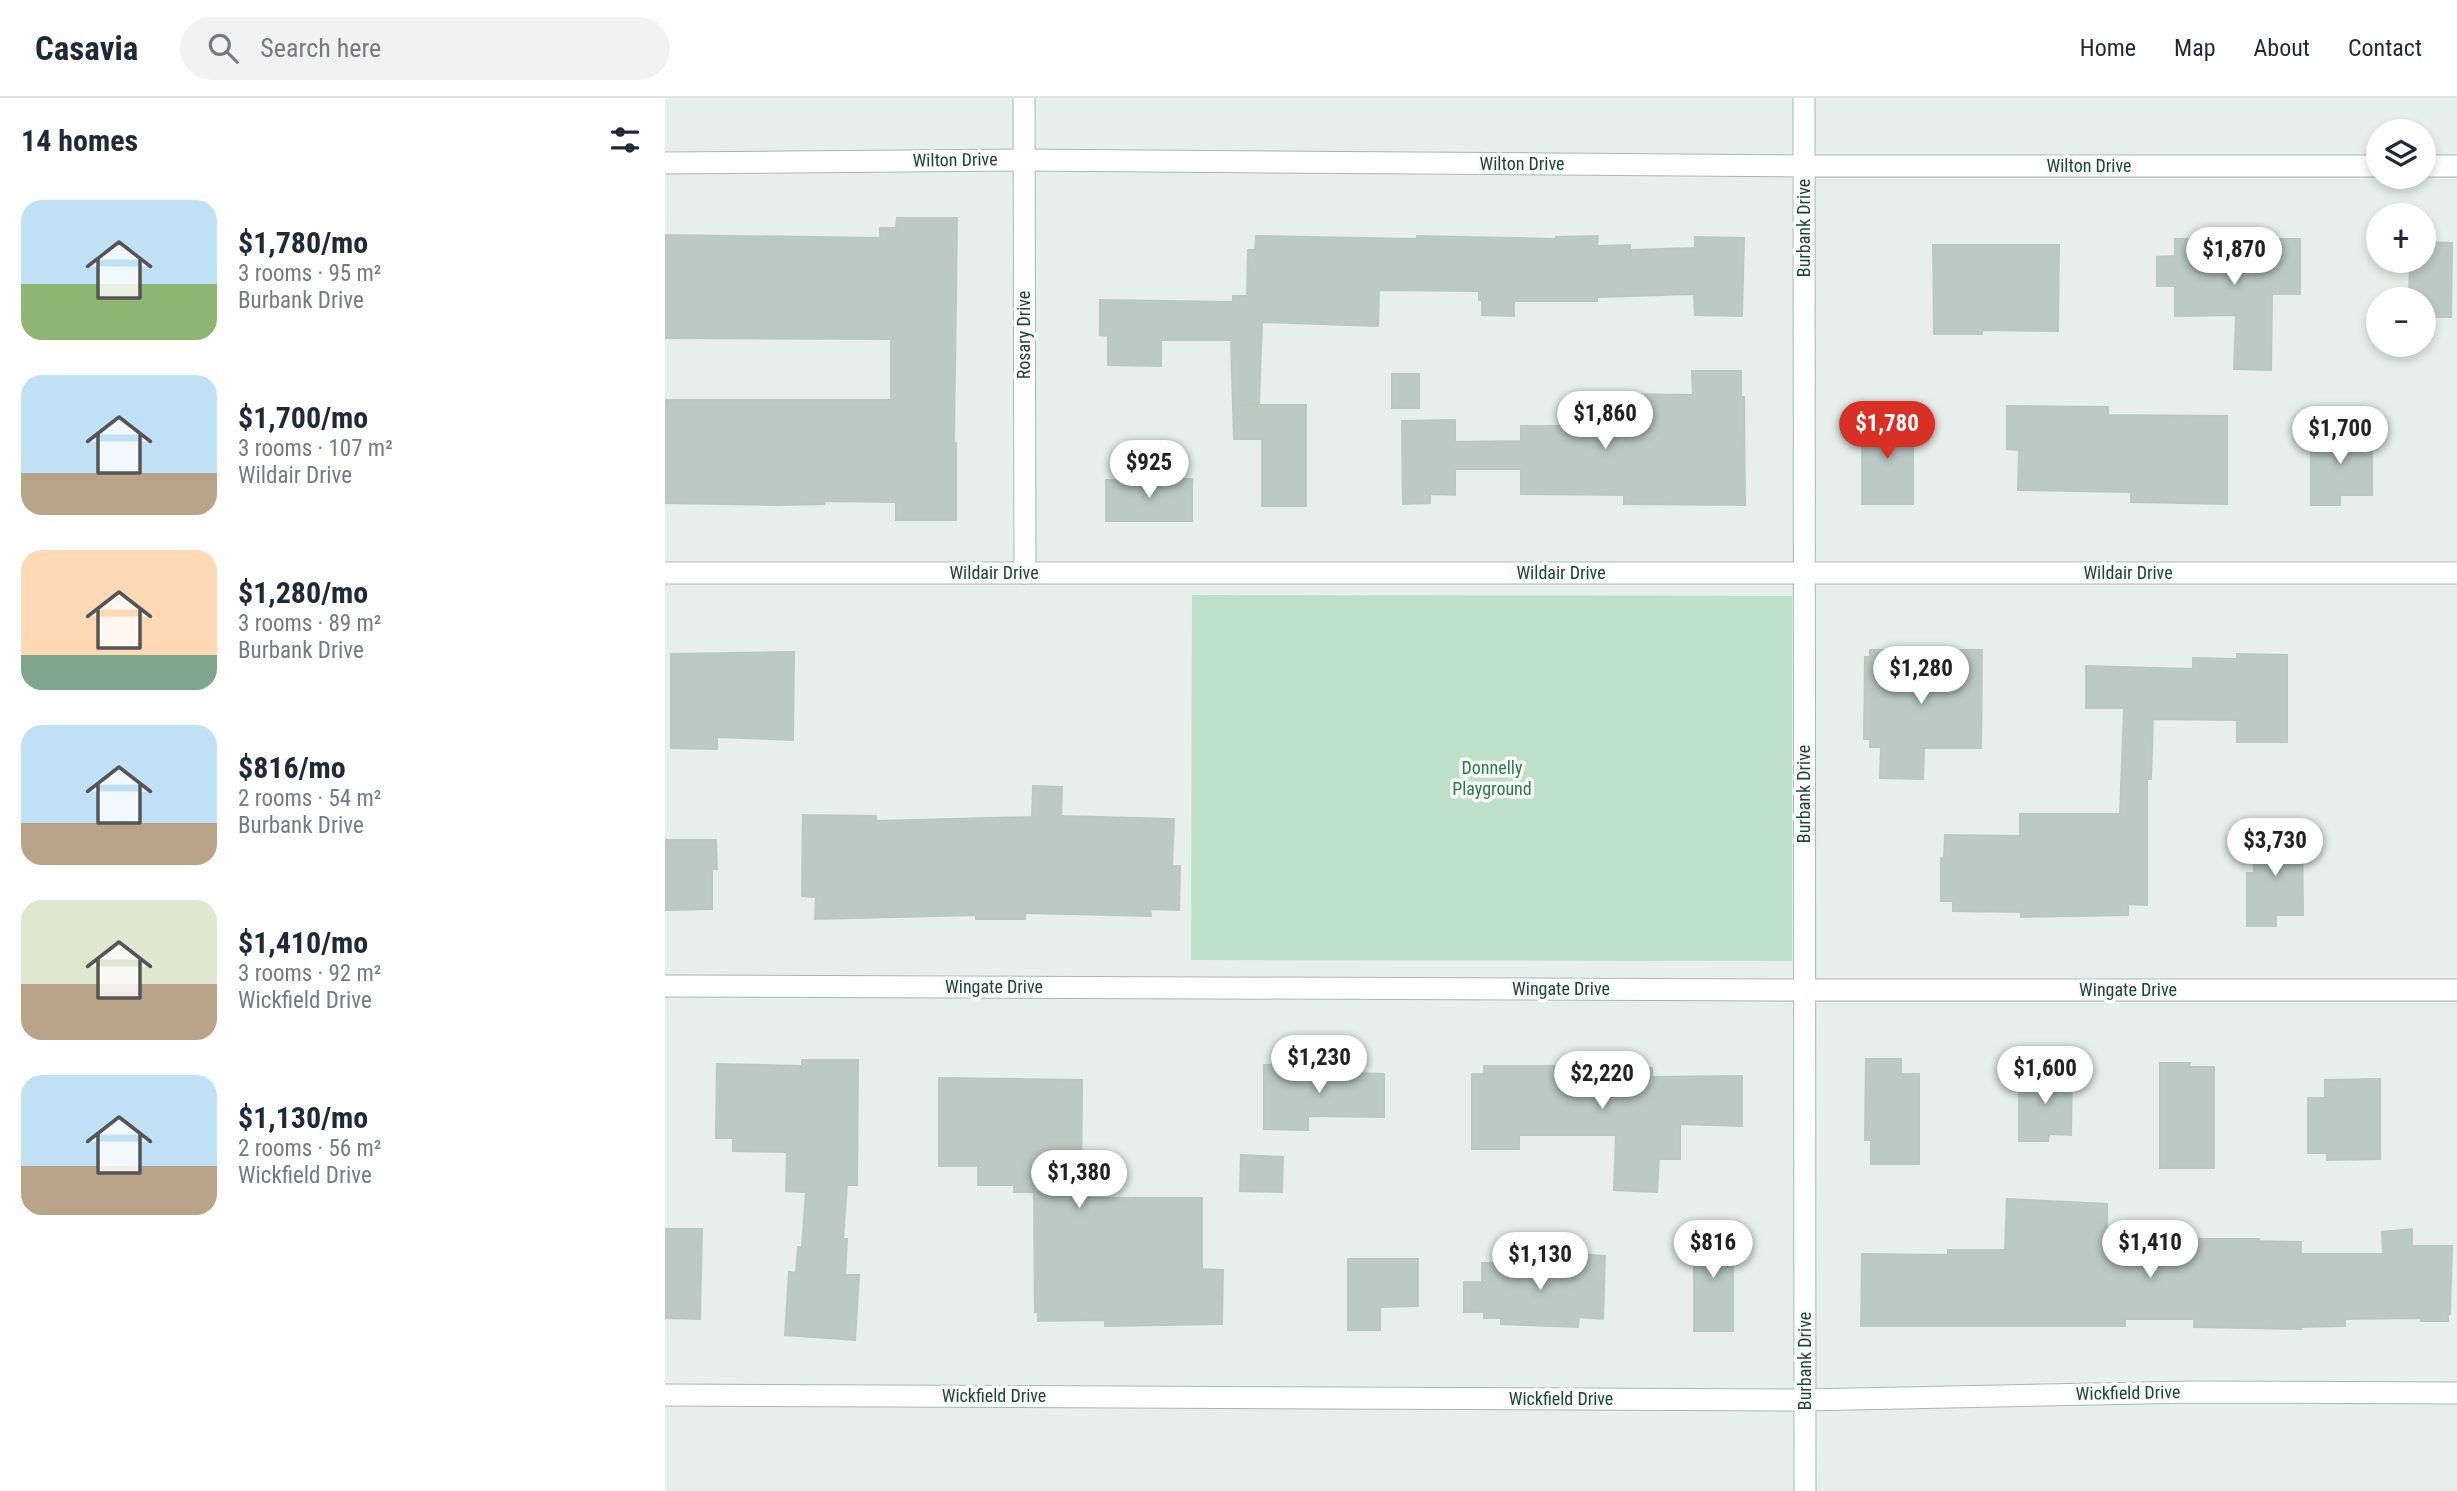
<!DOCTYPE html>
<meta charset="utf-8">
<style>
:root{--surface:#fff;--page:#f2f2f3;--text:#1f2937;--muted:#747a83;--line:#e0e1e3;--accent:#d93025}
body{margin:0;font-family:"Roboto Condensed",sans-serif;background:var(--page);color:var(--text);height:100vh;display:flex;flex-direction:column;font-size:26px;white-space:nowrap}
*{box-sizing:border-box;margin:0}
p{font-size:23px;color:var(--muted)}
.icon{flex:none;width:38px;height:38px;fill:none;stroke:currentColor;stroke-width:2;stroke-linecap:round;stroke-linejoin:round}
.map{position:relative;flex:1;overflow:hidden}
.details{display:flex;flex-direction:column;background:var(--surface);width:665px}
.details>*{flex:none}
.fabs{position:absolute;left:1701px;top:21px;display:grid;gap:14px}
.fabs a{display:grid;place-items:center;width:70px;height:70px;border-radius:50%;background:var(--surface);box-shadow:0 4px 10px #0003;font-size:35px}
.price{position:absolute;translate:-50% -60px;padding:0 16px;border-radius:24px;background:#fff;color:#222;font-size:23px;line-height:46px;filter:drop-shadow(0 2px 4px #0008)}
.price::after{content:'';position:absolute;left:50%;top:42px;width:21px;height:16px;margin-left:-10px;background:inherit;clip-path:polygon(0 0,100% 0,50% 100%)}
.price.on{background:var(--accent);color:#fff}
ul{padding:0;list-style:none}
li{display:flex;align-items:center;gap:21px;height:175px;padding:0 21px}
li span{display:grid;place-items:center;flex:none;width:196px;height:140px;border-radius:21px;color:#555}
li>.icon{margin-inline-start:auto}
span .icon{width:84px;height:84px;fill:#fffc;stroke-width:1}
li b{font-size:30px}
h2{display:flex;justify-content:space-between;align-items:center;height:84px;padding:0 21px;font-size:30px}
header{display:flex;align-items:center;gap:42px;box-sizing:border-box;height:98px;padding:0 35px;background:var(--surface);border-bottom:2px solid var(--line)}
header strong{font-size:33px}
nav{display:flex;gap:38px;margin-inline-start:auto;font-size:24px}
.search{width:490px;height:63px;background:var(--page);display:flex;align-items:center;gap:18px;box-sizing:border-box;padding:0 24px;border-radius:38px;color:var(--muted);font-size:26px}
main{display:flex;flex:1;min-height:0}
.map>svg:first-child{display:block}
.green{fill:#bfe0c8}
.building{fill:#bbcac4;stroke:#b8c9c2;stroke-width:2}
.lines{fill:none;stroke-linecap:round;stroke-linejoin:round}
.minor-casing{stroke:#a8b8b2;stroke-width:23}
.minor{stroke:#fff;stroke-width:21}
.labels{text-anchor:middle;stroke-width:7;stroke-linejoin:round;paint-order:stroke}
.street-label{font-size:18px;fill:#24423a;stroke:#f7fbf9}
.park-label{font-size:18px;fill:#2d7a4b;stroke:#f7fbf9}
</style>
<header>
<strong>Casavia</strong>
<div class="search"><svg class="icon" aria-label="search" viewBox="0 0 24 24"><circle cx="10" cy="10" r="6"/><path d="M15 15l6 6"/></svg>Search here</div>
<nav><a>Home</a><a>Map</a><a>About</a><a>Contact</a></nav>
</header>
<main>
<section class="details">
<h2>14 homes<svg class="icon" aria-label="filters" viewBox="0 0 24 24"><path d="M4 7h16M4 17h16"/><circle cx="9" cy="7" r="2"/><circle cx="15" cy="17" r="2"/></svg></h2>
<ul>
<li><span style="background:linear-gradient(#bfe0f5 60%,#8fb573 0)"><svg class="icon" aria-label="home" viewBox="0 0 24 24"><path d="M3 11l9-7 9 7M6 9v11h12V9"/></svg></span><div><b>$1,780/mo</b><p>3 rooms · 95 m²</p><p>Burbank Drive</p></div></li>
<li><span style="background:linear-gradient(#bfe0f5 70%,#b9a48a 0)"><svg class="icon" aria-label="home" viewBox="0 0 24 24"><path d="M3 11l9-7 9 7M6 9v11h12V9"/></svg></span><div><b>$1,700/mo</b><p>3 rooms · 107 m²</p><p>Wildair Drive</p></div></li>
<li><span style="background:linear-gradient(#ffd9b3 75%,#7fa58c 0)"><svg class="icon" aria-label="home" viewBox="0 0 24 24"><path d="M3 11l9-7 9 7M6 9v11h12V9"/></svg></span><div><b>$1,280/mo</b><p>3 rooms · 89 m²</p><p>Burbank Drive</p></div></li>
<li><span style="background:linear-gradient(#bfe0f5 70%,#b9a48a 0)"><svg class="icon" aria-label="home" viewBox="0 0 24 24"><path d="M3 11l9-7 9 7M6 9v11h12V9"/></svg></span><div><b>$816/mo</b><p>2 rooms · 54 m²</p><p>Burbank Drive</p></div></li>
<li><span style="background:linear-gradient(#dfe7d0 60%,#b9a48a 0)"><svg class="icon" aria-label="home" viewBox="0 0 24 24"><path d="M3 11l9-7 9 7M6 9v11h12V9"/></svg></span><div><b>$1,410/mo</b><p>3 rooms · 92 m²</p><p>Wickfield Drive</p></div></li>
<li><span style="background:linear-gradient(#bfe0f5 65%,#b9a48a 0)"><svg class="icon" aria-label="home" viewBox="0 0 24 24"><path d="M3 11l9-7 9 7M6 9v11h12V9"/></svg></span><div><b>$1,130/mo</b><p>2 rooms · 56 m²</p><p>Wickfield Drive</p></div></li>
</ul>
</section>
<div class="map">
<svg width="1792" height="1393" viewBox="0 0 1792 1393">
<rect width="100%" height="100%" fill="#e6efeb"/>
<!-- green -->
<path class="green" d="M527 497 1127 498V863L526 862Z"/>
<!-- building -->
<g class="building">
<path d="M232 120H292L289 345H291V422H231V404L160 403 159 406 112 407 0 405V302H226V241L0 240V137L215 140V130H231Z"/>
<path d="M591 138 752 141V138L891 141V139L933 138 932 148 965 147V152L1030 150V139L1079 140 1077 218 1030 217 1029 196 932 199V203H849V218L817 217V202H814V193L714 192 713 228 597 224 594 305 576 307H641V408H597V341H569L566 242H496V268L443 267V238L435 237V202L568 204V198H582L583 152H590Z"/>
<path d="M1510 141H1635V196H1607L1606 272 1569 271 1571 217 1510 218V188H1492V159L1510 158Z"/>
<path d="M1759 144 1787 145 1786 219H1759V201H1744L1745 163H1759Z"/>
<path d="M1268 147H1394L1393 233 1317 232V236H1269Z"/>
<path d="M1027 273H1076V299H1079L1080 407 959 406V397L856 396V371H790V397L765 396V405L738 406 737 323 790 322V344L856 343V328H954V296L1028 297Z"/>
<rect x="727" y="276" width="27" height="34"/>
<path d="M1342 308 1443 309V317L1562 318V406L1466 404V394L1353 392 1354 352 1342 351Z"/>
<path d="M1197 320 1248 321V406H1197Z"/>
<path d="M1646 333H1707V397H1675V407H1646Z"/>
<path d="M527 381V423H441V382Z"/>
<path d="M1205 552H1317L1316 650H1259L1258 681 1215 680 1216 649H1205V641H1199L1200 559H1205Z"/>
<path d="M129 554 128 642 52 639V651L6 650V556Z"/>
<path d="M1572 556 1622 557V644H1572V622L1488 621 1486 681H1482V807L1463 806V817L1356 819V814L1288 813V803H1276V760L1279 761 1280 737 1355 738V716H1455L1459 610H1421V568L1528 571V560L1572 561Z"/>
<path d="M368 688 397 689 396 718 509 721 507 768H515L514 812 485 811 486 818 360 815V821H311V817L150 821 151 799 137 798 138 717 211 718V723L367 719Z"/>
<path d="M1637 733 1638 817H1611V828H1582V775H1589L1588 734Z"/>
<path d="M0 742H51L52 771H47V811L0 812Z"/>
<path d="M1201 961H1236V976H1254V1066H1206V1042H1200Z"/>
<path d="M137 962H193L192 1087H182L178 1141H182L180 1177H194L190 1242 120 1237 124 1174 131 1175 133 1149H137L141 1094 121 1093 122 1054 68 1053V1040H51L52 966 137 968Z"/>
<path d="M1495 965H1525L1524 969H1549V1070H1495Z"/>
<path d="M599 967 687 968V975L719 976V1019L643 1018V1032L599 1031Z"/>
<path d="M819 968H931L987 970V979L1077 978V1028L1015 1026V1061H994L992 1094 949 1092 951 1037H854V1051H807V976H819Z"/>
<path d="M1354 976H1407L1406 1037 1384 1036 1383 1043H1354Z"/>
<path d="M274 980 417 982 416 1100H537V1171L558 1172 557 1226 440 1228V1222L373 1223V1213L370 1214 369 1094H349V1087H313V1068H274Z"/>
<path d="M1715 981V1061L1662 1062V1055H1643V1000H1660V982Z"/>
<path d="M576 1057 618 1059 617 1094 575 1093Z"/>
<path d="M1342 1101 1442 1106V1151H1511V1141H1594V1143L1636 1144V1156H1718L1717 1134 1747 1131V1148H1787L1785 1216H1783V1223H1756V1220L1680 1221V1228L1636 1229V1231L1529 1229V1221H1460V1228H1196L1197 1156 1283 1157V1152H1340Z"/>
<path d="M1029 1130 1068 1131V1233H1029Z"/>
<path d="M0 1131H37L35 1221 0 1220Z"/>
<path d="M893 1155 940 1158 938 1221 914 1219 913 1229 836 1226V1220H819V1214H799V1184H817V1165L893 1166Z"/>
<path d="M683 1161H753V1208L715 1209V1232H683Z"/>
</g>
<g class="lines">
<!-- minor casing -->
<g class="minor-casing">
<g id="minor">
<path d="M359 0 360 475"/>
<path d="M1139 0 1140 1393"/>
<path d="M0 65 358 62 1139 68H1713"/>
<path d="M1759 68H1792"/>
<path d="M0 475H1792"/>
<path d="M0 888 1139 892H1792"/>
<path d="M0 1297 1140 1302 1528 1294 1792 1295"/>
</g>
</g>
<!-- minor -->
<use href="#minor" class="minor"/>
</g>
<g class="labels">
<!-- street labels -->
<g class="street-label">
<text transform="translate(290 62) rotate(-1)" y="6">Wilton Drive</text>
<text x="857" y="72">Wilton Drive</text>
<text x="1424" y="74">Wilton Drive</text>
<text transform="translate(1139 130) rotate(-90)" y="6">Burbank Drive</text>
<text transform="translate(359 237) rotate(-90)" y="6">Rosary Drive</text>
<text x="329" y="481">Wildair Drive</text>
<text x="896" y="481">Wildair Drive</text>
<text x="1463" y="481">Wildair Drive</text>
<text transform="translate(1139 696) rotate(-90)" y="6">Burbank Drive</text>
<text x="329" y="895">Wingate Drive</text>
<text x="896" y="897">Wingate Drive</text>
<text x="1463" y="898">Wingate Drive</text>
<text transform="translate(1140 1263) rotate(-90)" y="6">Burbank Drive</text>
<text transform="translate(1463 1295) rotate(-1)" y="6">Wickfield Drive</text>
<text x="329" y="1304">Wickfield Drive</text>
<text x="896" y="1307">Wickfield Drive</text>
</g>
<!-- park labels -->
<g class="park-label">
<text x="827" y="676">Donnelly<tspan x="827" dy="21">Playground</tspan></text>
</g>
</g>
</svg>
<div class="fabs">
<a><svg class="icon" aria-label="layers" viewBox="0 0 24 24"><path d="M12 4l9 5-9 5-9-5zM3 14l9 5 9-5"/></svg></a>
<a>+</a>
<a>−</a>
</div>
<b class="price" style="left:1569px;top:189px">$1,870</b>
<b class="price" style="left:940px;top:353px">$1,860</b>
<b class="price on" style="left:1222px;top:363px">$1,780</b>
<b class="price" style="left:1675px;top:368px">$1,700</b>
<b class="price" style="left:484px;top:402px">$925</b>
<b class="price" style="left:1256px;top:608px">$1,280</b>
<b class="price" style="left:1610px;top:780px">$3,730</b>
<b class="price" style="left:654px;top:997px">$1,230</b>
<b class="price" style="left:1380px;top:1008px">$1,600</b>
<b class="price" style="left:937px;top:1013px">$2,220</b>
<b class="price" style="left:414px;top:1112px">$1,380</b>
<b class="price" style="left:1048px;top:1182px">$816</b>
<b class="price" style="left:1485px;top:1182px">$1,410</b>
<b class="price" style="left:875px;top:1194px">$1,130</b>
</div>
</main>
